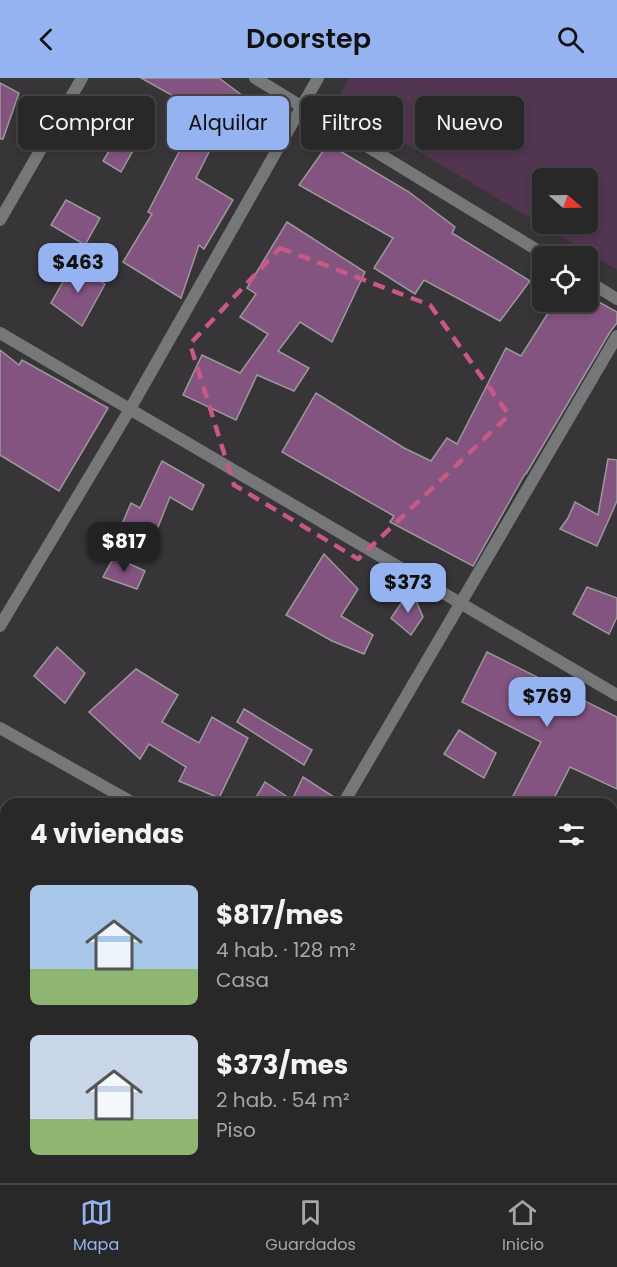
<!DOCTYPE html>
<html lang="es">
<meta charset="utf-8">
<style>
:root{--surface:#292829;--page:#313031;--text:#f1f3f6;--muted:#a5a6a8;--line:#454446;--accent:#95b2f1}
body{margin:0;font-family:Poppins,sans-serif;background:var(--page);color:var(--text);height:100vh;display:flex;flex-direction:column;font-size:22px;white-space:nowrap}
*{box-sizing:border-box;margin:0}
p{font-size:20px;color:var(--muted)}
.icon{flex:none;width:33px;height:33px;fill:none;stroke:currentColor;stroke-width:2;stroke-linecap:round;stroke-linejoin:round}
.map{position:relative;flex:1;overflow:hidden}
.sheet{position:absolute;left:0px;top:720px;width:618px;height:386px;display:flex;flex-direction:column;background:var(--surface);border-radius:18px 18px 0 0;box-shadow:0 3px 9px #0003,0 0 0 2px var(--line)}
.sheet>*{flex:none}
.hud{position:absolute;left:18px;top:18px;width:582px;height:54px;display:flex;gap:12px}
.needle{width:39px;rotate:110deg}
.controls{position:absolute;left:532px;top:90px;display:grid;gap:12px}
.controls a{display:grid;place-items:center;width:66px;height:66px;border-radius:9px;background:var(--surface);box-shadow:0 3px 9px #0003,0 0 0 2px var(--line);font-size:30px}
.price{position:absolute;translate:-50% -51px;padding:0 14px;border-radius:12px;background:var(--accent);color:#111;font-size:20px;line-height:39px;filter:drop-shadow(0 2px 3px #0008)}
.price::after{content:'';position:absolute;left:50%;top:36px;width:18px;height:14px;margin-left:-9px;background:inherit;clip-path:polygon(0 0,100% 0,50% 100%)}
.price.active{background:#222;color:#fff}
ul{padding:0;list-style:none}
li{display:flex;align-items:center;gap:18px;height:150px;padding:0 30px}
li span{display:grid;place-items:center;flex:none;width:168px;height:120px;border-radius:9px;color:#555}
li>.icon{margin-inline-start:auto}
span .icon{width:72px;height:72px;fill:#fffc;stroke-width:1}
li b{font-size:26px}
h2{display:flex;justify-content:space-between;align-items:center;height:72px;padding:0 30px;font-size:26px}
.chip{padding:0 21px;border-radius:9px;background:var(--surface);box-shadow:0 3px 9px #0003,0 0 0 2px var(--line);font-size:21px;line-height:54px}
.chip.active{background:var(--accent);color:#111}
header{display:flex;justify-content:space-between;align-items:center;height:78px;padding:0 30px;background:var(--accent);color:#111;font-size:27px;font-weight:600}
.dock{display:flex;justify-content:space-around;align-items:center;height:84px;border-top:2px solid var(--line);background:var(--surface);font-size:16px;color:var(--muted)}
.dock a{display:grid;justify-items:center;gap:3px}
.dock .active{color:var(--accent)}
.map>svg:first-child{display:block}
.green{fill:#523550;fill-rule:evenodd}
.building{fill:#845480;stroke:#9b989a;stroke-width:1.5}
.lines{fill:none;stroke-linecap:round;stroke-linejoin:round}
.minor{stroke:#767778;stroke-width:12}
.marked{fill:none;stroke:#c85985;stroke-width:4.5;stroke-dasharray:12 8;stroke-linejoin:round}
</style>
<header><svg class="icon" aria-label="back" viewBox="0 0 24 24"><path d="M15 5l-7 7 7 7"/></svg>Doorstep<svg class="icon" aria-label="search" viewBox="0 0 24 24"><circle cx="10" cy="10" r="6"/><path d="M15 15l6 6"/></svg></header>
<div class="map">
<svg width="617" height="1105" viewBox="0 0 617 1105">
<rect width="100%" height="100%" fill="#373537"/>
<!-- green -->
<path class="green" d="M349 0H617V192L336 24ZM543 100H588V146H543Z"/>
<!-- building -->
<g class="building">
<path d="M141 0H219L251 24 253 22 281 39 267 73 224 49 222 53 220 52 196 100 233 122 204 171 199 167 181 220 123 184 152 136 148 134 180 72 177 71 195 30Z"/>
<path d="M0 5 19 15 3 61H0Z"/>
<path d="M121 53 139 62 121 94 103 83Z"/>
<path d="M328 66 409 114 455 149 452 155 530 203 500 243 424 202 415 216 374 190 393 160 299 107Z"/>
<path d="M66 122 100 140 85 167 51 147Z"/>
<path d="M287 144 365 194 332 264 300 244 278 273 309 290 294 313 257 297 236 342 183 317 202 277 240 295 268 256 240 239 256 216 247 210Z"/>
<path d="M73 186 105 206 82 248 51 225Z"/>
<path d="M588 218 617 234V245L610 254 526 396H525L473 488 390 444 394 438 282 374 316 315 404 370 431 383 447 360 457 366 506 270 521 278 555 224H588Z"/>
<path d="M0 272 19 287 22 282 108 330 59 413 0 377Z"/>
<path d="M608 381 617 382V423L597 468 560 451 568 440 575 424 598 437Z"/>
<path d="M162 383 204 407 192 432 170 419 154 459 122 446 131 425 140 430Z"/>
<path d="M324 476 358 511 341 538 373 557 364 576 332 563 286 537Z"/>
<path d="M114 479 145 493 137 511 103 499Z"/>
<path d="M587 509 617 520V539L609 556 573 536Z"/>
<path d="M411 511 423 539 411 557 391 540Z"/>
<path d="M57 569 85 595 65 625 34 598Z"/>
<path d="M487 574 617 639V711L570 689 551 726H509L541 664 462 624Z"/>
<path d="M136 591 178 617 162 644 199 665 212 639 248 660 219 720 179 703 186 689 149 666 140 681 89 634Z"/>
<path d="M244 631 312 672 304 687 237 644Z"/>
<path d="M459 652 496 675 484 700 444 676Z"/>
<path d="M303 699 337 721 335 726H252L265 704 292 722Z"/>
</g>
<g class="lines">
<!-- minor -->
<g class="minor">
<path d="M255 0 547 178"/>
<path d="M0 142 82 0"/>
<path d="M588 203 617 221"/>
<path d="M0 255 617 617"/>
<path d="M0 548 130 331 318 0"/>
<path d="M0 650 135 726"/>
<path d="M343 726 617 258"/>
<path d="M612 978 617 981"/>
<path d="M612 1016 617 1019"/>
<path d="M612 1041 617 1032"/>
<path d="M122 1105 125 1100"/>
<path d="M575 1105 578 1100"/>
</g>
</g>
<!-- marked area -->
<path class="marked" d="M280 170 430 227 509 337 358 481 234 407 190 266Z"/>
</svg>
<div class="controls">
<a><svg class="needle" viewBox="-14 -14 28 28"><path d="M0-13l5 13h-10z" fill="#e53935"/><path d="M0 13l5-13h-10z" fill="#a5a6a8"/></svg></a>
<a><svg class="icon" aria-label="locate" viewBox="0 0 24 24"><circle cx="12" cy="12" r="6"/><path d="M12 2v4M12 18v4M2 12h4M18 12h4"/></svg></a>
</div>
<b class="price" style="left:78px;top:216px">$463</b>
<b class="price active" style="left:124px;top:495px">$817</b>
<b class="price" style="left:408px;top:536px">$373</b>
<b class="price" style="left:547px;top:650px">$769</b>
<div class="hud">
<a class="chip">Comprar</a>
<a class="chip active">Alquilar</a>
<a class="chip">Filtros</a>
<a class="chip">Nuevo</a>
</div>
<section class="sheet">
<h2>4 viviendas<svg class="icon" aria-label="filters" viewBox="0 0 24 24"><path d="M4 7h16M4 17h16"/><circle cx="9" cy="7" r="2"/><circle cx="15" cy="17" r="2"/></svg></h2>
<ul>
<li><span style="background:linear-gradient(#a9c7e8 70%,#8fb573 0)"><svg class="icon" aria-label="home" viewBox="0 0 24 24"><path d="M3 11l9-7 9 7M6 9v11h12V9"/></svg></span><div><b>$817/mes</b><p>4 hab. · 128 m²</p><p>Casa</p></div></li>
<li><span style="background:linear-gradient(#c9d6e8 70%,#8fb573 0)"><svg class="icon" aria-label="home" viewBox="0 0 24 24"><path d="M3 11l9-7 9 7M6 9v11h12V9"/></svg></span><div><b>$373/mes</b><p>2 hab. · 54 m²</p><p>Piso</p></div></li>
</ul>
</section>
</div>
<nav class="dock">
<a class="active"><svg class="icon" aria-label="map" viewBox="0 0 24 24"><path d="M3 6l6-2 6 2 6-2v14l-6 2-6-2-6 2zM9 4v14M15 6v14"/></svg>Mapa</a>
<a><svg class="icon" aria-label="saved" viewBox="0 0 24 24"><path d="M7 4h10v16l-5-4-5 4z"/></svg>Guardados</a>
<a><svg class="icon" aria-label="home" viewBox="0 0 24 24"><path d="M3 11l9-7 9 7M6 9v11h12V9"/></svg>Inicio</a>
</nav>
